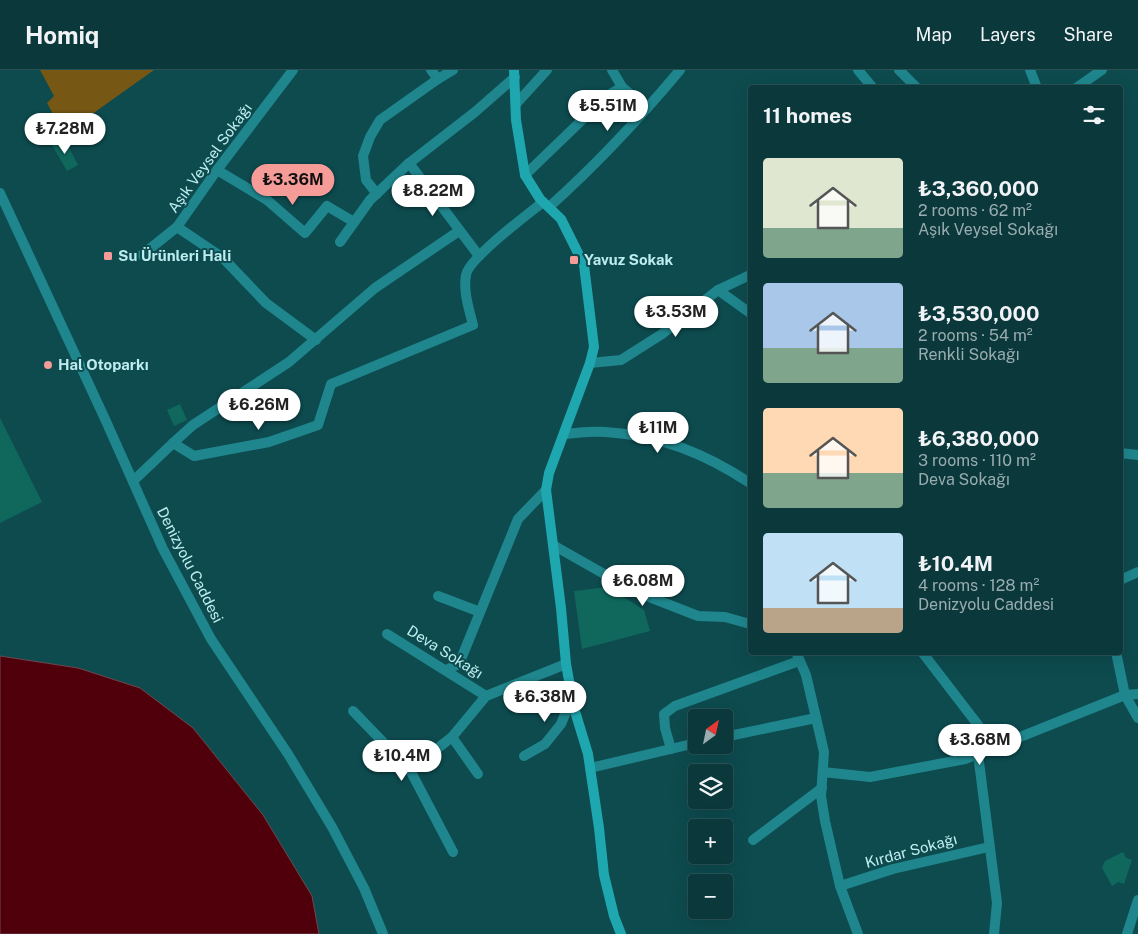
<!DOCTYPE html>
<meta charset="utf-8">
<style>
:root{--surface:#0a383b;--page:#133f42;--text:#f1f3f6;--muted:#99acaf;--line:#2a5255;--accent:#f59b98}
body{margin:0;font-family:"Public Sans",sans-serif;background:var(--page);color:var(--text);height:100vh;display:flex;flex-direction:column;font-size:19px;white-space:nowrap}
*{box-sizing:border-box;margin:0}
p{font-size:16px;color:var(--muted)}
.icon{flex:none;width:28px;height:28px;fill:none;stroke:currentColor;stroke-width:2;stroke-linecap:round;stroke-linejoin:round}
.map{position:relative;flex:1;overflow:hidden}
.panel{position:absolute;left:748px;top:15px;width:375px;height:570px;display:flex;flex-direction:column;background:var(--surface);border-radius:5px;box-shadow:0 5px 20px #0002,0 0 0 1px var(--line)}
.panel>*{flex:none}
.needle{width:32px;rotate:33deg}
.fabs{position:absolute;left:688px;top:639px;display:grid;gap:10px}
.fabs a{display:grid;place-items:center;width:45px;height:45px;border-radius:5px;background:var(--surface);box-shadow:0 5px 20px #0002,0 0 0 1px var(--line);font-size:25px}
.price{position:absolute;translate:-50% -42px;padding:0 11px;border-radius:18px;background:#fff;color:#222;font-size:16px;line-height:32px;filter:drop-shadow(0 1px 2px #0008)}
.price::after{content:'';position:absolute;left:50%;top:30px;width:15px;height:11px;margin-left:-8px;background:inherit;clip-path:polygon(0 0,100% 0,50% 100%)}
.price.current{background:var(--accent);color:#111}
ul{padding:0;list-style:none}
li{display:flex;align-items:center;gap:15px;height:125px;padding:0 15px}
li span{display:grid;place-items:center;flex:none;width:140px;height:100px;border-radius:5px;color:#555}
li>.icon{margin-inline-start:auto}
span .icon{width:60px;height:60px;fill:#fffc;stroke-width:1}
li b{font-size:21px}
h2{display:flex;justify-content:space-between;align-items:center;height:60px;padding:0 15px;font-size:21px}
header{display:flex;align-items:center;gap:30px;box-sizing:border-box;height:70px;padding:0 25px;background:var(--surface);border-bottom:1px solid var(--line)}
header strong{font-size:24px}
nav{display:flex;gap:28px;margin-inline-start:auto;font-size:18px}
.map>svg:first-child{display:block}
.green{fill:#765714}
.water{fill:#4f000a;stroke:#70474f}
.building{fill:#10685d}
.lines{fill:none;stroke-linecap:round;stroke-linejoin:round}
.minor{stroke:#1f868d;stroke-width:10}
.tertiary{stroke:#1f868d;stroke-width:10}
.secondary{stroke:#1fa7b0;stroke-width:10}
.poi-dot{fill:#f59b98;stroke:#0d4b4f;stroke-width:2}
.labels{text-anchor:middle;stroke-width:4;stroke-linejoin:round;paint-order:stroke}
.street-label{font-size:15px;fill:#bdedf0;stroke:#0d4b4f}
.poi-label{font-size:15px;font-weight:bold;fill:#bdedf0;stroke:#0d4b4f;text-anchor:start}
</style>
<header>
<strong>Homiq</strong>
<nav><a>Map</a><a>Layers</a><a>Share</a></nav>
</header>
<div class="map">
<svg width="1138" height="864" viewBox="0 0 1138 864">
<rect width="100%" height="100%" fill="#0d4b4f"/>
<!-- green -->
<path class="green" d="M40 0H154L64 64 47 33 54 26Z"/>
<!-- water -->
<path class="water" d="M0 586 78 598 140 618 193 658 263 745 312 826 319 864H0Z"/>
<!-- building -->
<g class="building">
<path d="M64 68 78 95 67 101 52 75Z"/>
<path d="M180 334 187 350 174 356 167 340Z"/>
<path d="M0 348 42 432 0 453Z"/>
<path d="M608 517 644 540 650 561 582 579 574 521Z"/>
<path d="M1123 782 1126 788 1132 790 1124 814 1118 812 1112 816 1102 798 1105 791Z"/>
</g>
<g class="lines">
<!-- minor -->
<g class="minor">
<path d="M431 0 438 9"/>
<path d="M612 0 622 17 647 38"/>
<path d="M858 0 873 18"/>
<path d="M899 0 917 18"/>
<path d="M1030 0 1037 18"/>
<path d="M1076 18 1102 0"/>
<path d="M516 34 547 0"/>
<path d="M409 93 479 186"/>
<path d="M217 100 267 130 305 163 327 136 354 152"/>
<path d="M525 105 607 26 622 17"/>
<path d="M377 124 366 110 363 86 370 67 380 50 438 9 453 0"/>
<path d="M177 157 223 188 266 233 316 270"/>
<path d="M459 161 375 218 289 292 193 355 173 373 194 386 269 372 318 355 331 314 473 255C469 239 463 221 466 205 468 189 528 144 543 132"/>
<path d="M340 172 370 130 408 94 475 42 515 7"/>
<path d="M142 185 177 157 217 100 293 0"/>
<path d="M718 220 750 243"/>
<path d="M590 293 621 290 662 264 718 220 750 205"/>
<path d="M564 364C577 363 592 361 606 362 662 366 704 383 750 413"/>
<path d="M1120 383 1138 385"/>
<path d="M133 411 173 373"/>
<path d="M553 475 634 521 698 546 725 547 750 554"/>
<path d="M1120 510 1138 502"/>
<path d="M438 526 480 542"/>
<path d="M387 564 486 626"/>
<path d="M796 582 806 605 824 682 821 726 825 751 840 816 858 864"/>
<path d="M922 582 995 677"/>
<path d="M1116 582 1125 625 1138 648"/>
<path d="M446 600 459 594 518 449 546 420"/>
<path d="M353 641 410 700 453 782"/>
<path d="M452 667 478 704"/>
<path d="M724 667 816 648"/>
<path d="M671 679 665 658 664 644 675 636 799 591"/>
<path d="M978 684 997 833 994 864"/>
<path d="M524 686 545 674 561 654 572 627"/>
<path d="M590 698 696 673"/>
<path d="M410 700 452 667 486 626 566 594"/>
<path d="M823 702 870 707 965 689 1125 625 1138 624"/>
<path d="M753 770 822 718"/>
<path d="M840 816 893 799 989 777"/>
<path d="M1127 864 1138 830"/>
</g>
<!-- tertiary -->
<g class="tertiary">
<path d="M0 123 105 349 163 479 211 569 288 684 332 757 364 818 383 864"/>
<path d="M549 137C596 95 639 49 680 0"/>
</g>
<!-- secondary -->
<path class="secondary" d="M514 0 516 50 525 105 540 129 561 149 584 195 594 277 590 293 549 403 546 420 561 538 566 594 574 638 588 684 599 758 604 805 614 846 621 864"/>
</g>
<!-- markers -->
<g class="poi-dot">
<rect x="103" y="181" width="10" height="10" rx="2.5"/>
<rect x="569" y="185" width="10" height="10" rx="2.5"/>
<circle cx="48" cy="295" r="5"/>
</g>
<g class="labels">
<!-- street labels -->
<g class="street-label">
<text transform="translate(210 88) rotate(-54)" y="5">Aşık Veysel Sokağı</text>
<text transform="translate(190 495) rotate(63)" y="5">Denizyolu Caddesi</text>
<text transform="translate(445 582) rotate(32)" y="5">Deva Sokağı</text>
<text transform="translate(911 781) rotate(-15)" y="5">Kırdar Sokağı</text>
</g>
<!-- poi labels -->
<g class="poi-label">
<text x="118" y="191">Su Ürünleri Hali</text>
<text x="584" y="195">Yavuz Sokak</text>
<text x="58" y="300">Hal Otoparkı</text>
</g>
</g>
</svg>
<div class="fabs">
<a><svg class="needle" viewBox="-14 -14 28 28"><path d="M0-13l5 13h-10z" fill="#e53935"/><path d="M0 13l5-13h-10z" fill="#99acaf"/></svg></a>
<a><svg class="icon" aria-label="layers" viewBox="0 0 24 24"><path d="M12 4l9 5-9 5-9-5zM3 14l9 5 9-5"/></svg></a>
<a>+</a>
<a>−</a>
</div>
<b class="price" style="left:608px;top:62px">₺5.51M</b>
<b class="price" style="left:65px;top:85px">₺7.28M</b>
<b class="price current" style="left:293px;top:136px">₺3.36M</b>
<b class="price" style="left:433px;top:147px">₺8.22M</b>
<b class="price" style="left:676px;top:268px">₺3.53M</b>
<b class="price" style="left:259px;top:361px">₺6.26M</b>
<b class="price" style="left:658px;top:384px">₺11M</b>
<b class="price" style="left:643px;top:537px">₺6.08M</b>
<b class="price" style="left:545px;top:653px">₺6.38M</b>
<b class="price" style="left:980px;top:696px">₺3.68M</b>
<b class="price" style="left:402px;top:712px">₺10.4M</b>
<section class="panel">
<h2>11 homes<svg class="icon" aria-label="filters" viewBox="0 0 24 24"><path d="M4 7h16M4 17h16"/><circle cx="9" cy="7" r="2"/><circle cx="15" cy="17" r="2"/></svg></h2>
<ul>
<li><span style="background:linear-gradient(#dfe7d0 70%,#7fa58c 0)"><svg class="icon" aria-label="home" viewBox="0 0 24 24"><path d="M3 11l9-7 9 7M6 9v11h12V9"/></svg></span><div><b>₺3,360,000</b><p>2 rooms · 62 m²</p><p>Aşık Veysel Sokağı</p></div></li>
<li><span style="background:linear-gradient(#a9c7e8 65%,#7fa58c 0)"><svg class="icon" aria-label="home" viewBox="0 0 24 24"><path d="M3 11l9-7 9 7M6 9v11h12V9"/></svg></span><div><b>₺3,530,000</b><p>2 rooms · 54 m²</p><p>Renkli Sokağı</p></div></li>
<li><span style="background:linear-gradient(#ffd9b3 65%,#7fa58c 0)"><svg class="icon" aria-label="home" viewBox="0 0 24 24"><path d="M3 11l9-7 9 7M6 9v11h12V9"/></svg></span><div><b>₺6,380,000</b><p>3 rooms · 110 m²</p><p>Deva Sokağı</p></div></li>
<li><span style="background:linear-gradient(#bfe0f5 75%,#b9a48a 0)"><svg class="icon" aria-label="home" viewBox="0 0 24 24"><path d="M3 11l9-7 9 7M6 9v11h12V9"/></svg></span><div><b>₺10.4M</b><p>4 rooms · 128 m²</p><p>Denizyolu Caddesi</p></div></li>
</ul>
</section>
</div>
